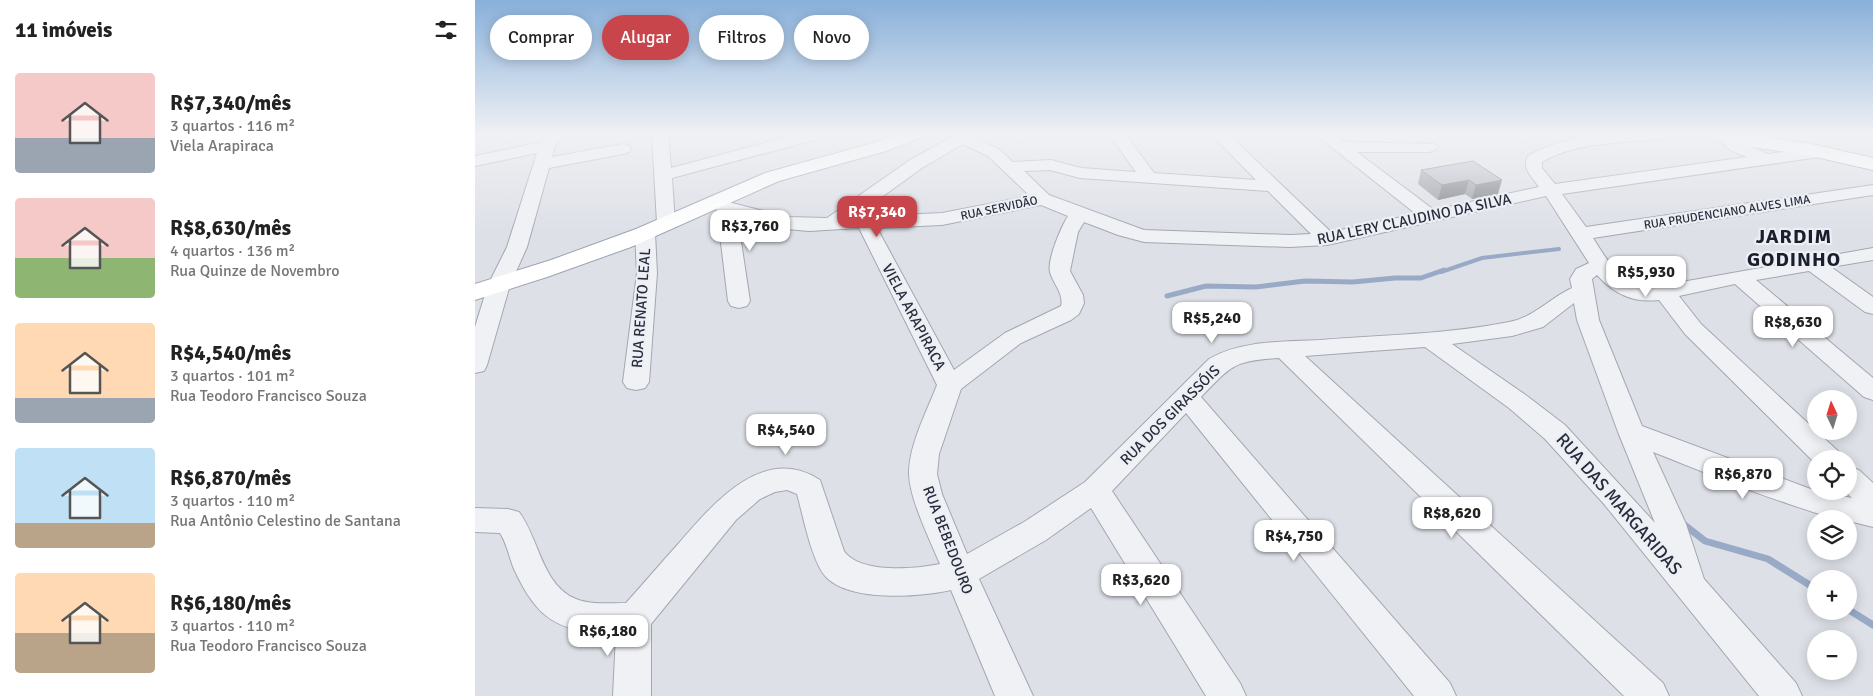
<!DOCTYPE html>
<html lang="pt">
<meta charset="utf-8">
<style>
:root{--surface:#fff;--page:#f6f6f6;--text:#222;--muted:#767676;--accent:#c8464b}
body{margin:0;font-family:Signika,sans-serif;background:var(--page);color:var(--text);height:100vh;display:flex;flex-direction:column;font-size:19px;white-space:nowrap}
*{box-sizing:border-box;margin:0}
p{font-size:16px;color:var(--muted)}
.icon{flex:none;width:28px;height:28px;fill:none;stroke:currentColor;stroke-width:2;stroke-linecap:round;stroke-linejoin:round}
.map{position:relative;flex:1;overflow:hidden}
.panel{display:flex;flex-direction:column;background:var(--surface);width:475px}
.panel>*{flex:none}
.guide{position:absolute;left:15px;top:15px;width:475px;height:45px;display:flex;gap:10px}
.needle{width:32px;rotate:356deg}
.fabs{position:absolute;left:1332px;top:390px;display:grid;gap:10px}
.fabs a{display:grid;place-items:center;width:50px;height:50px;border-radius:50%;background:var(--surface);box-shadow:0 2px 12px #0003;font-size:25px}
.price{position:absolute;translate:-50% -42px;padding:0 11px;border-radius:10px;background:#fff;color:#222;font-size:16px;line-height:32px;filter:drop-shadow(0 1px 2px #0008)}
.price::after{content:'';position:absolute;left:50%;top:30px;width:15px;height:11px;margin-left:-8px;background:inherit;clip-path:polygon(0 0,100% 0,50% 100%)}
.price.active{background:var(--accent);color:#fff}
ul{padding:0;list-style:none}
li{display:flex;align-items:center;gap:15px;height:125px;padding:0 15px}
li span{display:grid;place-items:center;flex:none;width:140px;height:100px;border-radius:5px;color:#555}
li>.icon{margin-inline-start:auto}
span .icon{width:60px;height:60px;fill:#fffc;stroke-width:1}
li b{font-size:21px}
h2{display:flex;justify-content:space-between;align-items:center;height:60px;padding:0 15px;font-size:21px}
.chip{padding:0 18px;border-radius:22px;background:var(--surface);box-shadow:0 2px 12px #0003;font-size:18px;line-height:45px}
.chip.active{background:var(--accent);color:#fff}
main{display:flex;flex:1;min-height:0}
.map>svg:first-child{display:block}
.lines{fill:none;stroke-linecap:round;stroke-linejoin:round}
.stream-far2{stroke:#99aac6;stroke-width:4}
.stream-far1{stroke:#99aac6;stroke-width:5}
.stream{stroke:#99aac6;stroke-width:7}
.minor-casing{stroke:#a3a7b1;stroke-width:2}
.major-casing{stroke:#9da3b2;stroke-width:2}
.minor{fill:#f0f1f5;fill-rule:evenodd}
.major{fill:#fff;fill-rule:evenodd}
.wall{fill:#9c9fa8}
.shaded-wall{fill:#7f8288}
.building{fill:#b5b9c3;stroke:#7f8288}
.labels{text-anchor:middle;stroke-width:4.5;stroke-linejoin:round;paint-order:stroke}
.far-street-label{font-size:12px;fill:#272d3d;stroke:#edeff4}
.street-label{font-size:15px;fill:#272d3d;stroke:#edeff4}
.near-street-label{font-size:18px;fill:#272d3d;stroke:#edeff4}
.district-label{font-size:20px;font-weight:bold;letter-spacing:1px;fill:#1a1e2d;stroke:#edeff4}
</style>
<main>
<section class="panel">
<h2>11 imóveis<svg class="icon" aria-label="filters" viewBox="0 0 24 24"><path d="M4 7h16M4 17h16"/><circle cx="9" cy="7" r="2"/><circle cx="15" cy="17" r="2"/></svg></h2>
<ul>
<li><span style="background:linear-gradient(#f6c9c9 65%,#9aa5b1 0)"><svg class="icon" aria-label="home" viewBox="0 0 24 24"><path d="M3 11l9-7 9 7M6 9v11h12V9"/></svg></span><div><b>R$7,340/mês</b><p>3 quartos · 116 m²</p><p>Viela Arapiraca</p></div></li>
<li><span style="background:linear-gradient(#f6c9c9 60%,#8fb573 0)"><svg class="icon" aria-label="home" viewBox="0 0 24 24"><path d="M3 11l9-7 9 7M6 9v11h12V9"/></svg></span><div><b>R$8,630/mês</b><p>4 quartos · 136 m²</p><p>Rua Quinze de Novembro</p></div></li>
<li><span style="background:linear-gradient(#ffd9b3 75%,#9aa5b1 0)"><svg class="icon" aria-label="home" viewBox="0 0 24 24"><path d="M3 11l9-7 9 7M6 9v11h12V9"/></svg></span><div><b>R$4,540/mês</b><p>3 quartos · 101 m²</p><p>Rua Teodoro Francisco Souza</p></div></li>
<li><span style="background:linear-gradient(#bfe0f5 75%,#b9a48a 0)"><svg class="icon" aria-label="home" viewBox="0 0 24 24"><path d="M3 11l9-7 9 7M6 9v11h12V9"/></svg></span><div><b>R$6,870/mês</b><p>3 quartos · 110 m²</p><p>Rua Antônio Celestino de Santana</p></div></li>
<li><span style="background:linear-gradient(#ffd9b3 60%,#b9a48a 0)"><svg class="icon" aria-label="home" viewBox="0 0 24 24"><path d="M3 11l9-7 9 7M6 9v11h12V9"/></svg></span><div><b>R$6,180/mês</b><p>3 quartos · 110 m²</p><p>Rua Teodoro Francisco Souza</p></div></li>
</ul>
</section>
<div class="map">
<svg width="1398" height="696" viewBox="0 0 1398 696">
<rect width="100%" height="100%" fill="#dde0e7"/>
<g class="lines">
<!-- stream-far2 -->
<path class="stream-far2" d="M966 272 1007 258 1084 249"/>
<!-- stream-far1 -->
<path class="stream-far1" d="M692 296 731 286 781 287 830 281 878 282 920 278H946L969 270"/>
<!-- stream -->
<g class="stream">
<path d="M1207 523 1230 541 1293 559 1341 589"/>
<path d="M1374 610 1398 625"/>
</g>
<!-- minor casing -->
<g class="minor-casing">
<g id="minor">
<path d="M73 134H89L80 146 77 157 148 144 154 146 156 149 154 152 148 154 74 168 52 247 35 285 12 365 9 371 0 373V327L13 285 32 247 62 153 0 166V156L67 142Z"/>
<path d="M177 134H193L196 168 324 134H352L350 137 197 178 200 223 198 227 191 229 184 227 182 223Z"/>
<path d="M482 134H502L499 137 525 150 538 162 576 160 606 168 661 172 634 134H650L679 173 781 180 736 134H753L856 232 941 214 840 134H858L869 142 960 144 962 147 960 150 954 152H882L959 210 1064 187C1058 178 1046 168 1053 156 1095 131 1150 134 1197 134L1195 137 1189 139C1152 142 1099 142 1067 162V168L1080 184 1272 157C1261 152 1248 150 1246 137L1248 134H1260L1264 142 1293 154 1344 147 1350 149 1352 152 1350 155 1344 157 1087 194 1111 227 1398 185V195L1118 238C1132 260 1145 284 1173 288L1398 248V260L1356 267 1398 297V314L1390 312 1334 271 1281 280 1398 378V400L1389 397 1260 284 1204 296 1226 324 1364 452 1368 459H1341V464L1210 334 1184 300C1158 303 1139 294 1122 275L1117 279 1124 320 1167 426 1341 491 1377 498 1370 491H1374V467L1384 470 1398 483V527L1374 521V519C1354 519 1333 510 1314 504 1268 489 1224 470 1178 452L1211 524 1229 579 1321 683 1327 696H1284L1129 504 1070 439 1034 408 950 347 830 356 1188 683 1194 696H1149L804 358C758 361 757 365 726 397L975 683 981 696H939L711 413 637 491 765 683 771 696H731L616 508 571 540 504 579 558 696H520L476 590C444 597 377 602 352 578 337 564 328 515 322 494L312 490 300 492 285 499 261 520 176 624V696H138L141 634C84 632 63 621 39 569 34 557 32 544 25 533L0 532V508L33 509 44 512C64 538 67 586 101 599 116 605 135 603 151 603 169 583 186 563 204 543 238 504 288 443 345 480L369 551C385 574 440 569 465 564 455 540 434 498 434 473 434 445 452 411 462 385L384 228 334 231 311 229 262 215 275 301 272 306 264 308 256 306 253 301 242 210 233 202 236 198 242 197 248 198 257 203 312 217 352 218 435 160ZM488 144 513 156 555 196 467 213 379 217 447 168ZM575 170 605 178 793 191 836 234 815 235 669 230 574 195 549 171ZM1071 196 1114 263 1101 269 1095 279 1097 288C1075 298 1058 318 1034 322 975 334 906 335 845 340 809 342 766 340 734 359L610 482 549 522 492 554 467 494 462 474 464 454 486 389 546 343 596 320 604 314 609 303 608 295 595 271 603 232 609 222 643 235 669 242 815 247 852 245ZM566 205 593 216C586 227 572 260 575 272 578 284 589 293 586 306L530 333 479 370 402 228 467 225ZM1099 303 1102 320 1143 432 1180 523 1090 425 1052 396 977 344 1037 336 1068 327Z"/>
<path d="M170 227 177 229 180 233 182 273 174 382 170 388 161 390 152 388 148 382 162 273 160 233 163 229Z"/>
</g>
</g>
<!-- major casing -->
<g class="major-casing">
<g id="major">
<path d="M422 134H448L445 138 411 151 304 181 156 247 72 277 0 300V284L76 260 161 229 290 173 398 143Z"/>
<path d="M1238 134H1298V138L1332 143 1398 158V170L1332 155 1263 145 1241 138Z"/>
</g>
</g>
<!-- minor -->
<use href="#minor" class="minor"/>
<!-- major -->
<use href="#major" class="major"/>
</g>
<!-- wall -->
<path class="wall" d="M998 161 1023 194 997 199 990 194 963 200 943 184 946 170Z"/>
<!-- shaded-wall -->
<g class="shaded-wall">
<path d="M994 180 990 194 963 200 967 185Z"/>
<path d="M1027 180 1023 194 997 199 1001 185Z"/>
</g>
<!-- building -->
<path class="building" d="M998 161 1027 180 1001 185 994 180 967 185 946 170Z"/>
<!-- sky -->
<linearGradient id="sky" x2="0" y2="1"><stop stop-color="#88b0da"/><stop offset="0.58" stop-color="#f0f1f4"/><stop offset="1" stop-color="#f0f1f4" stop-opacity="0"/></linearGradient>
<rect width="1398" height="232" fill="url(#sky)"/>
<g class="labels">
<!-- far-street labels -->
<g class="far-street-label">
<text transform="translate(524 208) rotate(-12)" y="4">RUA SERVIDÃO</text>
<text transform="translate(1252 212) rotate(-9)" y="4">RUA PRUDENCIANO ALVES LIMA</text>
</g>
<!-- street labels -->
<g class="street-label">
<text transform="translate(939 219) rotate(-12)" y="5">RUA LERY CLAUDINO DA SILVA</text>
<text transform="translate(166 308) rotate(-86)" y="5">RUA RENATO LEAL</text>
<text transform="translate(439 317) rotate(62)" y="5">VIELA ARAPIRACA</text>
<text transform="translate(695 415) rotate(-45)" y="5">RUA DOS GIRASSÓIS</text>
<text transform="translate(473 540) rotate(69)" y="5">RUA BEBEDOURO</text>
</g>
<!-- near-street labels -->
<g class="near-street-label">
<text transform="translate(1144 504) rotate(49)" y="6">RUA DAS MARGARIDAS</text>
</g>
<!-- district labels -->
<g class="district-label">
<text x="1319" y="243">JARDIM<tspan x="1319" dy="23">GODINHO</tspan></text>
</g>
</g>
</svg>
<div class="fabs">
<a><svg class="needle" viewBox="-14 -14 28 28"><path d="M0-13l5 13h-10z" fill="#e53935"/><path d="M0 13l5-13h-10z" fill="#767676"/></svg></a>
<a><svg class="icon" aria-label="locate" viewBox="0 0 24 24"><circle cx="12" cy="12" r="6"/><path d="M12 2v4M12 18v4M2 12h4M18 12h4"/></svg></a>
<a><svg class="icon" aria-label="layers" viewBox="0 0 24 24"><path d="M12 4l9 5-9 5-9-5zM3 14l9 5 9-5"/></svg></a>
<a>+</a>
<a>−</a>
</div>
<b class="price active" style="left:402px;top:238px">R$7,340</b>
<b class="price" style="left:275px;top:252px">R$3,760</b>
<b class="price" style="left:1171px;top:298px">R$5,930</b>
<b class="price" style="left:737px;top:344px">R$5,240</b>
<b class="price" style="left:1318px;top:348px">R$8,630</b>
<b class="price" style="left:311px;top:456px">R$4,540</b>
<b class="price" style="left:1268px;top:500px">R$6,870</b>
<b class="price" style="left:977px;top:539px">R$8,620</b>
<b class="price" style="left:819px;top:562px">R$4,750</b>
<b class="price" style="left:666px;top:606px">R$3,620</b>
<b class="price" style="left:133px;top:657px">R$6,180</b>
<div class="guide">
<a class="chip">Comprar</a>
<a class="chip active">Alugar</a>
<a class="chip">Filtros</a>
<a class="chip">Novo</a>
</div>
</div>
</main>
